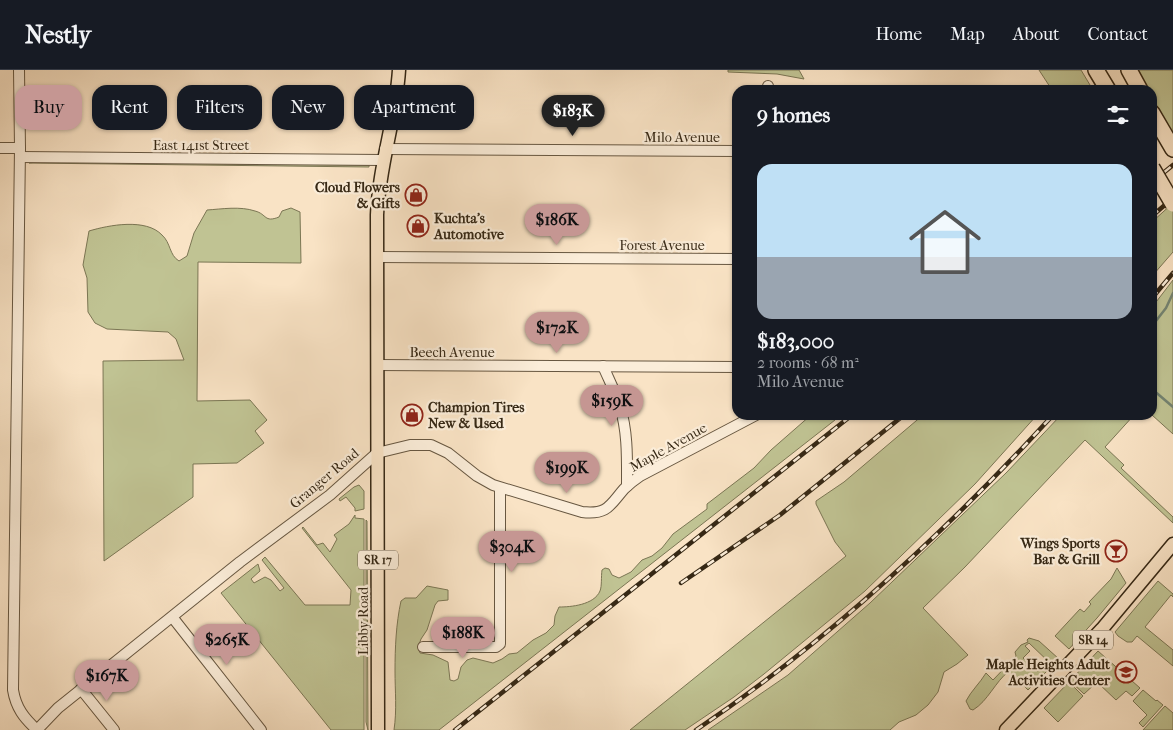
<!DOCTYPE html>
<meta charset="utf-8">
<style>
:root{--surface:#171b24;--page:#20242c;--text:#f1f3f6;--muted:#9ea1a6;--line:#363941;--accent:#c59692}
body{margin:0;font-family:"IM FELL French Canon",serif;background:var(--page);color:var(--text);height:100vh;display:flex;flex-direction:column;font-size:19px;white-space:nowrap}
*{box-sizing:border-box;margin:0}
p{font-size:16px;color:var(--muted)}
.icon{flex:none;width:28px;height:28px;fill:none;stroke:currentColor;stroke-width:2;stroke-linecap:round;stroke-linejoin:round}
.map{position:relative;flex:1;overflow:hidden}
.side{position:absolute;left:732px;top:15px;width:425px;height:335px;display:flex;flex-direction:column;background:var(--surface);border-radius:15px;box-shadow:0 1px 4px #0004}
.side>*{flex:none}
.guide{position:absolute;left:15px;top:15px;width:475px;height:45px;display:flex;gap:10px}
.price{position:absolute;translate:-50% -42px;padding:0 11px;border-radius:18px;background:var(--accent);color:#111;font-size:16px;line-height:32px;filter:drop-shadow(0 1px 2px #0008)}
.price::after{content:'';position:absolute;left:50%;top:30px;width:15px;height:11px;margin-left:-8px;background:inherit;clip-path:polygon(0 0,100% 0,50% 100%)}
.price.current{background:#222;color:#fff}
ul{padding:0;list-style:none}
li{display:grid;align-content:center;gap:10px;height:265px;padding:0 25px}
li span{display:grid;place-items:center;height:155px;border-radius:15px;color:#555}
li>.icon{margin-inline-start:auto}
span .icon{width:90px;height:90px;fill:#fffc;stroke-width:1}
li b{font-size:21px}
h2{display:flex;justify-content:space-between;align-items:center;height:60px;padding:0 25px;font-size:21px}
.tag{padding:0 18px;border-radius:15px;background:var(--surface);box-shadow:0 1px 4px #0004;font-size:18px;line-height:45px}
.tag.current{background:var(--accent);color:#111}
header{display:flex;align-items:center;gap:30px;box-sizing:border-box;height:70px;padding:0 25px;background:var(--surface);border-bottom:1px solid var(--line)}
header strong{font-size:24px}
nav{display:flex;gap:28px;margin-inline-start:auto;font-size:18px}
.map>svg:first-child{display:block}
.green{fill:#c0c393;stroke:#7b7654}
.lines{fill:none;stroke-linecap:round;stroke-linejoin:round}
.stream{stroke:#748371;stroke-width:2.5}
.minor-casing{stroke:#675741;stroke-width:12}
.major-casing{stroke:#362815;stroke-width:15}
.highway-casing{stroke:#362815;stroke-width:18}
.minor{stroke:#fbedd9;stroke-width:10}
.major{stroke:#f9e3c5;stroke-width:12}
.highway{stroke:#f9e3c5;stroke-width:15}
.rail-casing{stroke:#362815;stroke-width:4.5}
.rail{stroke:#fbedd9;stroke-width:2.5;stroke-dasharray:8;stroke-linecap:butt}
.highway-bridge-casing{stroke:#362815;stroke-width:18;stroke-linecap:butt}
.highway-bridge{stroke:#f9e3c5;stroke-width:15}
.labels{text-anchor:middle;stroke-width:4.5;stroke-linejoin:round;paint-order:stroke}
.shield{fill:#fbedd9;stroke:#716350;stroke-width:1}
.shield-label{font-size:12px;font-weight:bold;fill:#362815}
.street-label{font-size:14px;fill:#362815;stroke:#fbedd9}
.poi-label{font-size:14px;font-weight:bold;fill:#362815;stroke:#fbedd9;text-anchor:end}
</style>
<header>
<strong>Nestly</strong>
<nav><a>Home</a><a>Map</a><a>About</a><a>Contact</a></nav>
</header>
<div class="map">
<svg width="1173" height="660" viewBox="0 0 1173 660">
<rect width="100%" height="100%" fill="#f9e3c5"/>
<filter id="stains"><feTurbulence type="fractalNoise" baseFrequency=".004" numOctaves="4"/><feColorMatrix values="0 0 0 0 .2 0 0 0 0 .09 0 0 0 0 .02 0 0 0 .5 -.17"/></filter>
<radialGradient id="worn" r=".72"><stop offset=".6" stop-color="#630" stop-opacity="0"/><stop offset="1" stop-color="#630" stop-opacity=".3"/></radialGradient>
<!-- green -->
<g class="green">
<path d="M728 0H799L804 9 777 4 728 2Z"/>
<path d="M1039 0H1081L1093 20H1052Z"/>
<path d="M1129 0H1173V80L1153 43 1152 20H1140Z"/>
<path d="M37 92 369 95V97L29 93Z"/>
<path d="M1173 133V182L1153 205V151Z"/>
<path d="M291 138 300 142 301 193 198 192 197 331 250 330 267 350 255 361 264 373 237 393 193 394V427L104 491 103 291 184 290 176 269 168 262 107 259 95 253 88 242 87 208 83 195 89 161C109 155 146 148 162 165 171 173 169 185 179 191L187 186 194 163 207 140C222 139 240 136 255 141 267 144 264 153 279 147L282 141Z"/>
<path d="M1173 210V364L1152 345 1153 236Z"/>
<path d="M811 345H832L835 350 439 660H394C397 640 395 621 395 601 395 578 396 554 401 531L405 528H416L427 516 448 520V530L438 531 435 535 427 560 421 569 418 577 420 583 433 585 448 592 450 610 454 611 458 609 461 597 467 590 473 588 493 593 502 589 509 584 517 583 533 570 546 563 554 555 555 546 559 537C571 537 594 535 600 521 602 516 601 507 602 500L605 498 609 499 612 505 619 508 631 502 642 490 652 486 662 478 673 464 707 439V434L754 398 771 380Z"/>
<path d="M923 345H1037L975 414 865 521 764 604 734 627 685 660H630L846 486 835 472 816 434V431L844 412Z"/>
<path d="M1061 345H1134L1105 377 1124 395 1121 398 1173 447V453L1085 370 965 497 923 538 968 585 957 594 944 602 938 622 928 635 916 645 899 652 890 660H708L788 605 870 533 1006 403Z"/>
<path d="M359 415 364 421V439L355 441V438L346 427 340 431 339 429 354 417Z"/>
<path d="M355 445V448L364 449V660H331L221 523 258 494 260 501 251 509 254 513 265 507 271 510 280 521 284 518 262 490 265 487 305 535H350L351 520 302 458 303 457 317 475 323 473 330 482 337 469 334 465 349 454Z"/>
<path d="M366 450 367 451 368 660 366 652Z"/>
<path d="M1117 498 1126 513 1097 548 1069 579 1055 566 1080 539 1084 542 1091 534 1089 532 1111 509Z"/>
<path d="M1158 511 1173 524V527L1171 525 1145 557 1173 580V596L1137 566 1132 572H1127L1118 566 1115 562Z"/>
<path d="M1029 568 1039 571 1059 589 1052 595 1029 573 1025 576 1030 581 1023 588 1035 600 1038 601 1045 594 1049 599 1028 620 1009 601C995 612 988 631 973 640L970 639 966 631C971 621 980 613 986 603L993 610 1016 586 1015 582 1021 575 1028 572 1027 570Z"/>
<path d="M1098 581 1140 618 1132 626 1126 621 1116 630 1097 612 1084 624 1070 611Z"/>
<path d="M1069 612 1083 626 1058 652 1044 638Z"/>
<path d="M1143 620 1156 631 1157 630 1163 635 1143 657 1139 653 1147 645 1133 631Z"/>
<path d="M1165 636 1173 643V660H1143Z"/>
</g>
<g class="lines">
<!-- stream -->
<g class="stream">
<path d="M1152 256 1166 238 1173 223"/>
<path d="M1152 319 1173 337"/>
</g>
<!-- minor casing -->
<g class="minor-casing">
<g id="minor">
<path d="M19 0 20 78 13 620C16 638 24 648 37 660"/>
<path d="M768 16V20"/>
<path d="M0 78H20"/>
<path d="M385 79 738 81"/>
<path d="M20 87 383 90"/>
<path d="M377 187 738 189"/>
<path d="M377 295 738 297"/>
<path d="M603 296C609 310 616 323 620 337 628 362 627 390 627 416"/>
<path d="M173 548 261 660"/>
<path d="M423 577H496L500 574V419"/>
<path d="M81 619 114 660"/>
<path d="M37 660 58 638 240 492 330 425 377 383 410 375H431L448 383 477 406 493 415 582 442C608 445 610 435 624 419 629 414 634 410 640 406L756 345"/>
</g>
</g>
<!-- major casing -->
<g class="major-casing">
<g id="major">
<path d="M378 660 377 145C379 95 396 49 399 0"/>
<path d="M1006 660 1102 559 1173 474"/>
</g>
</g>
<!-- highway casing -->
<g class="highway-casing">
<g id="highway">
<path d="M1096 0 1108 20"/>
<path d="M1129 0 1140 20"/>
<path d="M1152 43 1173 79"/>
</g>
</g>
<!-- minor -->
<use href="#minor" class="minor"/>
<!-- major -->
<use href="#major" class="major"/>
<!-- highway -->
<use href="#highway" class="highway"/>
<!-- rail casing -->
<g class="rail-casing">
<g id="rail">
<path d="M1152 112 1173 95"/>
<path d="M1152 146 1173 128"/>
<path d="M1152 228 1173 203"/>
<path d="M681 513 780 445 904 345"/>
<path d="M455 660 852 345"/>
<path d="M696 660C828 571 946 462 1053 345"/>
</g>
</g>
<!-- rail -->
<use href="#rail" class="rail"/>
<!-- highway-bridge casing -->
<g class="highway-bridge-casing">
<path id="highway-bridge" d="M1152 98 1173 134"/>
</g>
<!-- highway-bridge -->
<use href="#highway-bridge" class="highway-bridge"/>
</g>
<!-- icons -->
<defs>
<g id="shop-ring" transform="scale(1.125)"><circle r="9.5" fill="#fbedd9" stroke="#8f2418" stroke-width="1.5"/><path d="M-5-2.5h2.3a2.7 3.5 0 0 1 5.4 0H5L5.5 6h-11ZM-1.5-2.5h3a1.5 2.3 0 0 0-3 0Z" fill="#8f2418"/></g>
<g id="bar-ring" transform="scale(1.125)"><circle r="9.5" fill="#fbedd9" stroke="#8f2418" stroke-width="1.5"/><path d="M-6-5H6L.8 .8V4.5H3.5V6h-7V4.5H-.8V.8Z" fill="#8f2418"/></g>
<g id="school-ring" transform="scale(1.125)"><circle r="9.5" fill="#fbedd9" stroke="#8f2418" stroke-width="1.5"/><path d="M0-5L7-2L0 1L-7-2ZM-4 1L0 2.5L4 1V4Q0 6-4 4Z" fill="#8f2418"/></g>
</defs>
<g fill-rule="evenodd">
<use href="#shop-ring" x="416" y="125"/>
<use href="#shop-ring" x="418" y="156"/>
<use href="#shop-ring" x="412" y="345"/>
<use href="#bar-ring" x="1116" y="481"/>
<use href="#school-ring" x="1126" y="602"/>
</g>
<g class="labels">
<!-- shield labels -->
<g class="shield">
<rect x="358" y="480.5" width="40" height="19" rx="4"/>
<rect x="1073" y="560.5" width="40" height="19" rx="4"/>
</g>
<g class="shield-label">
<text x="378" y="494">SR 17</text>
<text x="1093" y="574">SR 14</text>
</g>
<!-- street labels -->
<g class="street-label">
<text x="682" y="72">Milo Avenue</text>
<text x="201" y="80">East 141st Street</text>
<text x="662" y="180">Forest Avenue</text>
<text x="452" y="287">Beech Avenue</text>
<text transform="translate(668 377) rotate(-29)" y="5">Maple Avenue</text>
<text transform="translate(324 408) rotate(-40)" y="5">Granger Road</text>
<text transform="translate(363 551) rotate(-90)" y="5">Libby Road</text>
</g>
<!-- poi labels -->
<g class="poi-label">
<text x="400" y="122">Cloud Flowers<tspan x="400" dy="16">&amp; Gifts</tspan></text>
<text x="434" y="153" text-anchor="start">Kuchta’s<tspan x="434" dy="16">Automotive</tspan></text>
<text x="428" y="342" text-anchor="start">Champion Tires<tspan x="428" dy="16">New &amp; Used</tspan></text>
<text x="1100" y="478">Wings Sports<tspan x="1100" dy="16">Bar &amp; Grill</tspan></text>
<text x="1110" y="599">Maple Heights Adult<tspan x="1110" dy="16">Activities Center</tspan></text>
</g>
</g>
<rect width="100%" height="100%" filter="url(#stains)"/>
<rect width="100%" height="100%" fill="url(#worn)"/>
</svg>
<b class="price current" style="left:573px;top:67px">$183K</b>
<b class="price" style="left:557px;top:176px">$186K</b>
<b class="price" style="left:557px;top:284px">$172K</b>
<b class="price" style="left:612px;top:357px">$159K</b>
<b class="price" style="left:567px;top:424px">$199K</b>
<b class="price" style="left:512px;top:503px">$304K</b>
<b class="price" style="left:463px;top:589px">$188K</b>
<b class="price" style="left:227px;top:596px">$265K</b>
<b class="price" style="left:107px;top:632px">$167K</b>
<div class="guide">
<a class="tag current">Buy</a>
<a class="tag">Rent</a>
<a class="tag">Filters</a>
<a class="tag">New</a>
<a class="tag">Apartment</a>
</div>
<section class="side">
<h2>9 homes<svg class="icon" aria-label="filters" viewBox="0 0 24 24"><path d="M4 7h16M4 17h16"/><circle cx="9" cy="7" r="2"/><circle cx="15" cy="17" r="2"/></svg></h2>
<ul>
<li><span style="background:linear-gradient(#bfe0f5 60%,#9aa5b1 0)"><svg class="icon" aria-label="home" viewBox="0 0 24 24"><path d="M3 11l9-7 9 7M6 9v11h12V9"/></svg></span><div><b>$183,000</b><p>2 rooms · 68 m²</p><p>Milo Avenue</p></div></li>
</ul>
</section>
</div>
